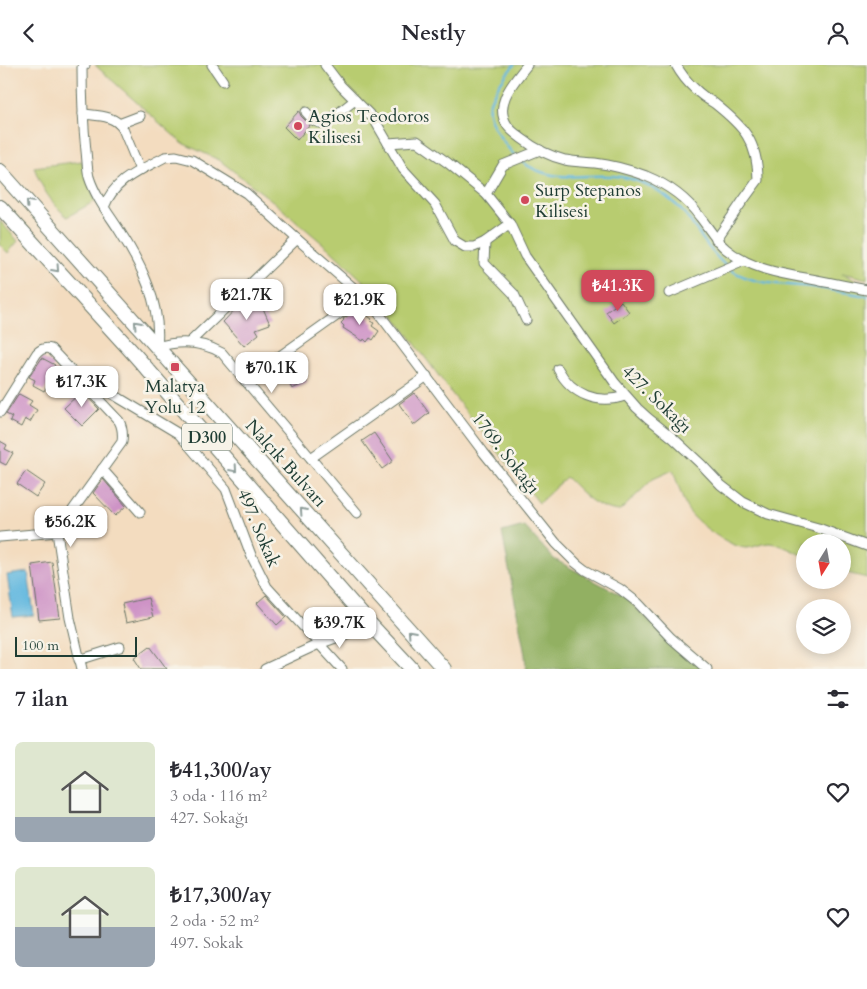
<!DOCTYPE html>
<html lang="tr">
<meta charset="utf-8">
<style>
:root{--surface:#fff;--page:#f7f7f7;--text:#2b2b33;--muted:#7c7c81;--accent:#d1495b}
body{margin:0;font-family:Cardo,serif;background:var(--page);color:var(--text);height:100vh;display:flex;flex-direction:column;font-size:19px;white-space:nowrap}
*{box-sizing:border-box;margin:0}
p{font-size:16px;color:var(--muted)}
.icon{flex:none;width:28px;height:28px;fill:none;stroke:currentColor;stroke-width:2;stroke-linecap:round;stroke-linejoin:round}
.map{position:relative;height:604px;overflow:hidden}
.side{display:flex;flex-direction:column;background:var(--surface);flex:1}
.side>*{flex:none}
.needle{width:32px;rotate:191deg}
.buttons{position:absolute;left:796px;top:469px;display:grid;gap:10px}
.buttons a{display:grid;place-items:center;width:55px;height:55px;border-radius:50%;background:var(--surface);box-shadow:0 2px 12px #0003;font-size:25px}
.scale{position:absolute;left:15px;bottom:12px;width:122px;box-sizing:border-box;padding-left:5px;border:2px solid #1f3d34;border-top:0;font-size:14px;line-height:18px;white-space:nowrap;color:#1f3d34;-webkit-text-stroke:4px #f7f3e8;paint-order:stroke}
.price{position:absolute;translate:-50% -42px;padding:0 11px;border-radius:10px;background:#fff;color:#222;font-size:16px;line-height:32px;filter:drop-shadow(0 1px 2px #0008)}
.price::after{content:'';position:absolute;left:50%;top:30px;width:15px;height:11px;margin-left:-8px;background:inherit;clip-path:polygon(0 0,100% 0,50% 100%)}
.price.current{background:var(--accent);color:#fff}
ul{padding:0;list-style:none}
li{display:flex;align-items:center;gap:15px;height:125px;padding:0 15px}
li span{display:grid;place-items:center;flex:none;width:140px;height:100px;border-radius:8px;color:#555}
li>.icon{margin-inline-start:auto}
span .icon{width:60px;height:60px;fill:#fffc;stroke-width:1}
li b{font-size:21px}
h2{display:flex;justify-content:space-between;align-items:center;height:60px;padding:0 15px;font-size:21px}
header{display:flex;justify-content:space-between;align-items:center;height:65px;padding:0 15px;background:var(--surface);font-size:22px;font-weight:700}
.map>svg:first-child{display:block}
.green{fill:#b8cc70;stroke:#6c8452}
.forest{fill:#92b062;stroke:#58764b}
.water{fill:#62b8df;stroke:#407a8a}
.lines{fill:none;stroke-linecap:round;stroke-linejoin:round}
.stream{stroke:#62b8df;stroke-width:2.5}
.building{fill:#ce93c6}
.minor-casing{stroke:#697565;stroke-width:11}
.trunk-casing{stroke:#697565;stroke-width:16}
.minor{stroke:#fff;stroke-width:9}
.trunk{stroke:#fff;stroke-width:14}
.oneway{stroke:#8f9e9a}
.poi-dot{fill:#d1495b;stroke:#f7f3e8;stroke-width:2}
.labels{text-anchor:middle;stroke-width:5;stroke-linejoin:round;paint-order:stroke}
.shield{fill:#f7f3e8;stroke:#60746a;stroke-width:1}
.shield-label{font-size:16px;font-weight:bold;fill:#1f3d34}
.poi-label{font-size:18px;fill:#1f3d34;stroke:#f7f3e8;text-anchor:start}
.street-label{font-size:18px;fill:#1f3d34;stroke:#f7f3e8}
</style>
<header><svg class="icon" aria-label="back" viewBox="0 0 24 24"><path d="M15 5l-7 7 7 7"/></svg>Nestly<svg class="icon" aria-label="person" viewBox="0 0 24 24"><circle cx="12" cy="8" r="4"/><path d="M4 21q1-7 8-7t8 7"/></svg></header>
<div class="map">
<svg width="867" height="604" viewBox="0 0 867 604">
<rect width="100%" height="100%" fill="#f7f3e8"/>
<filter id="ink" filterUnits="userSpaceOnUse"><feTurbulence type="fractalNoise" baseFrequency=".02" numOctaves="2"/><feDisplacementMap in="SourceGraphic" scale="10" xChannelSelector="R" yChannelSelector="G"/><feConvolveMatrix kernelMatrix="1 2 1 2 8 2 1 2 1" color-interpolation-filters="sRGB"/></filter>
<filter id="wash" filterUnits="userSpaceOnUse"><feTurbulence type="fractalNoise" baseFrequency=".0096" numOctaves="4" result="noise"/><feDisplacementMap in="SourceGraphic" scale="20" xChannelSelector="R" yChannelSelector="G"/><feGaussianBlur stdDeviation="1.12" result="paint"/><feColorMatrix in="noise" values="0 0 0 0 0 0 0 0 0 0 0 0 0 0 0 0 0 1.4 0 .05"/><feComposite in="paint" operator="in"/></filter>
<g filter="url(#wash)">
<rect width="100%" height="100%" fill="#f3dcbf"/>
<!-- green -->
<g class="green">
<path d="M95 0H867V214L842 208 867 222V513L843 507 842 478H805V492C795 487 779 478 769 478 761 478 754 483 746 483 729 482 694 457 686 442 681 430 677 417 673 405L653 414 620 446C594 444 583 428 566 412L539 438 453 330 381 233 328 183 274 137 219 95 182 78Z"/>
<path d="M82 96 95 136 67 152C51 138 41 122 34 102Z"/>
<path d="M0 156 18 176 8 188 0 180Z"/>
</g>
<!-- forest -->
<path class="forest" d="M524 461 554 494 626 533 679 585 704 604H526L525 590 502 467Z"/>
<!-- water -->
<path class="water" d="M28 507 34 550 13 552 7 510Z"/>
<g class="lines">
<!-- stream -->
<g class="stream">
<path d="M514 0C507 8 493 27 490 37 483 53 506 81 516 92"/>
<path d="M521 96C560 126 598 100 640 117 657 124 674 136 686 150 699 168 710 187 727 202"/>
<path d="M731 205C756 221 785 219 813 222 831 225 849 228 867 231"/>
</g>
</g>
<g id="blocks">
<!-- building -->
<g class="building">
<path d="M299 46 301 51 310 60 297 75 284 62Z"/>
<path d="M258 232 270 259 256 264 259 269 244 281 223 257 240 239Z"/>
<path d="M621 236 629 247 614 258 606 247Z"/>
<path d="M356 246 360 248 361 246 372 254 370 256 374 258 372 261 379 266 373 275 370 273 367 277 364 274 363 276 343 263 344 261 341 258 344 255 343 254 352 248 354 249Z"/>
<path d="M294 291 307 317 292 324 279 299Z"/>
<path d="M42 293 55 300 52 304 60 308 53 320 49 318 44 326 33 320 35 315 29 312Z"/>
<path d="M82 326 99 344 82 361 64 343Z"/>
<path d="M414 328 429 348 414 360 399 339Z"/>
<path d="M19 329 32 336 29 340 37 345 30 357 25 354 21 362 10 356 12 352 6 349Z"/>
<path d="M374 368 393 396 382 404 362 376Z"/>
<path d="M0 376 7 380 5 384 13 388 6 400 0 397Z"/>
<path d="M26 406 45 419 36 432 17 419Z"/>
<path d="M103 414 126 441 115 451 93 428Z"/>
<path d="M52 497 60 553 39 555 32 500Z"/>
<path d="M266 530 286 552 277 560 257 538Z"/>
<path d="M148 533 153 552 126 558 122 539Z"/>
<path d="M150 581 167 604H141L134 593Z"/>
</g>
</g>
</g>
<g filter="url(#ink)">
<use href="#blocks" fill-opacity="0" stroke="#697565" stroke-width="1"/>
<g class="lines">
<!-- minor casing -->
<g class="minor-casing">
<g id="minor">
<path d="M85 0 82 2C82 30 83 58 86 86 87 94 87 104 89 112 95 131 108 148 119 165 141 199 162 240 157 282 180 275 201 276 222 288L357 448"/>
<path d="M212 0 223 16"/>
<path d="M325 0 341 21 374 54 403 104 435 139 455 176 465 182H474L485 177 510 159"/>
<path d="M527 0C515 16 493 38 507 60 510 65 516 69 521 73 534 83 549 91 565 95 575 97 585 97 595 98 612 100 630 105 646 111 668 120 687 134 700 152 709 163 715 175 726 184 750 204 782 209 811 214 830 218 848 221 867 225"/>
<path d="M676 0C681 9 687 17 695 24 701 30 707 34 714 38 743 61 758 76 758 115L742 137 716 175"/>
<path d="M306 47C312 54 317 61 327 57L355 35"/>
<path d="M83 49C98 51 115 50 123 64L140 105"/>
<path d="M119 59 140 51"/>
<path d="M388 78 417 76 448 98 486 129 510 159 525 191 615 318 637 343 648 353 673 373 702 400 721 420 743 437 768 449 818 463 867 481"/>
<path d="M486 129 503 100 540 85"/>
<path d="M104 142C115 114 139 106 165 92L176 91 192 95 246 128 297 174 371 238 484 388 556 478 576 498 585 505 620 524 638 538 671 573 707 604"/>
<path d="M485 177 484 198 514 229 526 255"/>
<path d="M669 228 744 196"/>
<path d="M190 277 297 174"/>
<path d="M558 304C572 330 598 340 625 331"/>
<path d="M245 316 363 232"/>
<path d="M85 319 104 324 179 369 226 424 251 490 267 522 342 604"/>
<path d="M0 347 37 288C41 284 45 282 51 284L119 356C123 363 123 369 122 377L57 467 70 553 82 604"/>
<path d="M311 393 427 311"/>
<path d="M102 404 140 447"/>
<path d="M0 472 57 467"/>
<path d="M79 595 120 582"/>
<path d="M265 604 319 579 371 560"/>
</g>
</g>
<!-- trunk casing -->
<g class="trunk-casing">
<g id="trunk">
<path d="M0 106 444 604"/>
<path d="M0 142 134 289 371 560 412 604"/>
</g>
</g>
<!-- minor -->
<use href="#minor" class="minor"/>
<!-- trunk -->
<use href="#trunk" class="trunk"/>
</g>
<!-- one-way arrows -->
<defs><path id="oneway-chevron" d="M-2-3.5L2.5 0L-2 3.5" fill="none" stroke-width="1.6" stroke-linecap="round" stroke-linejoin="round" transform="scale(1.25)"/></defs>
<g class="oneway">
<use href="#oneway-chevron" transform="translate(29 138) rotate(-132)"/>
<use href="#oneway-chevron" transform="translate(56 204) rotate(48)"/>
<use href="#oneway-chevron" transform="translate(137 259) rotate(-132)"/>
<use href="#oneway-chevron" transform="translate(234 404) rotate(49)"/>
<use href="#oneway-chevron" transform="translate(303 446) rotate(-132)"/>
<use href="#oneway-chevron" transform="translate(411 568) rotate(-132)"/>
</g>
</g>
<!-- markers -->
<g class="poi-dot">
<circle cx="298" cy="61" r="5"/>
<circle cx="525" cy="135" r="5"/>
<rect x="170" y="297" width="10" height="10" rx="2.5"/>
</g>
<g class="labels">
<!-- shield labels -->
<rect class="shield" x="182" y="358.5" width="50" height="27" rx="4"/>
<g class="shield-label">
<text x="207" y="378">D300</text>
</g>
<!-- poi labels -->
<g class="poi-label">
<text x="308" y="57">Agios Teodoros<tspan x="308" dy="21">Kilisesi</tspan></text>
<text x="535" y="131">Surp Stepanos<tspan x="535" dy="21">Kilisesi</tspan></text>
<text x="175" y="327" text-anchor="middle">Malatya<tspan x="175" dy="21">Yolu 12</tspan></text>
</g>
<!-- street labels -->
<g class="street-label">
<text transform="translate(657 334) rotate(44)" y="6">427. Sokağı</text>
<text transform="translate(506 388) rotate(52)" y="6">1769. Sokağı</text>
<text transform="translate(286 398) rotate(48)" y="6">Nalçık Bulvarı</text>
<text transform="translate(259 463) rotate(67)" y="6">497. Sokak</text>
</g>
</g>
</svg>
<div class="buttons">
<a><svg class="needle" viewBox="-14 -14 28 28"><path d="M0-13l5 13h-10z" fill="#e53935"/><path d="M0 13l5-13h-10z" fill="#7c7c81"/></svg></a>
<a><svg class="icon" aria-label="layers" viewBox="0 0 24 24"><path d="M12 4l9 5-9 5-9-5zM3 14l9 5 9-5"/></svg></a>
</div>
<div class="scale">100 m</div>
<b class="price current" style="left:618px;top:247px">₺41.3K</b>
<b class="price" style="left:247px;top:256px">₺21.7K</b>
<b class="price" style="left:360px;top:261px">₺21.9K</b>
<b class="price" style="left:272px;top:329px">₺70.1K</b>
<b class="price" style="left:82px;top:343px">₺17.3K</b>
<b class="price" style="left:71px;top:483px">₺56.2K</b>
<b class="price" style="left:340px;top:584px">₺39.7K</b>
</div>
<section class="side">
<h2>7 ilan<svg class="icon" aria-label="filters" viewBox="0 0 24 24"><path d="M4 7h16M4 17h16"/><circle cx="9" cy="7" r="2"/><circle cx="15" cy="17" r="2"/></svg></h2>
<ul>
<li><span style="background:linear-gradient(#dfe7d0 75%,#9aa5b1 0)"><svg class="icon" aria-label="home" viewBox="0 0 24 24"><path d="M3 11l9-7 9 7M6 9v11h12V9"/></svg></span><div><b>₺41,300/ay</b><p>3 oda · 116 m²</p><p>427. Sokağı</p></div><svg class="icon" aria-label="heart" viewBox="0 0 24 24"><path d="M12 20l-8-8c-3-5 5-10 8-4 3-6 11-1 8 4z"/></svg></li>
<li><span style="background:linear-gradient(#dfe7d0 60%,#9aa5b1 0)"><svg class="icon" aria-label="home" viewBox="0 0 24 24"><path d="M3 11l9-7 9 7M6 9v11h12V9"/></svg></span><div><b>₺17,300/ay</b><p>2 oda · 52 m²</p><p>497. Sokak</p></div><svg class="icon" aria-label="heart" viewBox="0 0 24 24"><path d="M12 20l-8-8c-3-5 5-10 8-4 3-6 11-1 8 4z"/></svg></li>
</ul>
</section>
